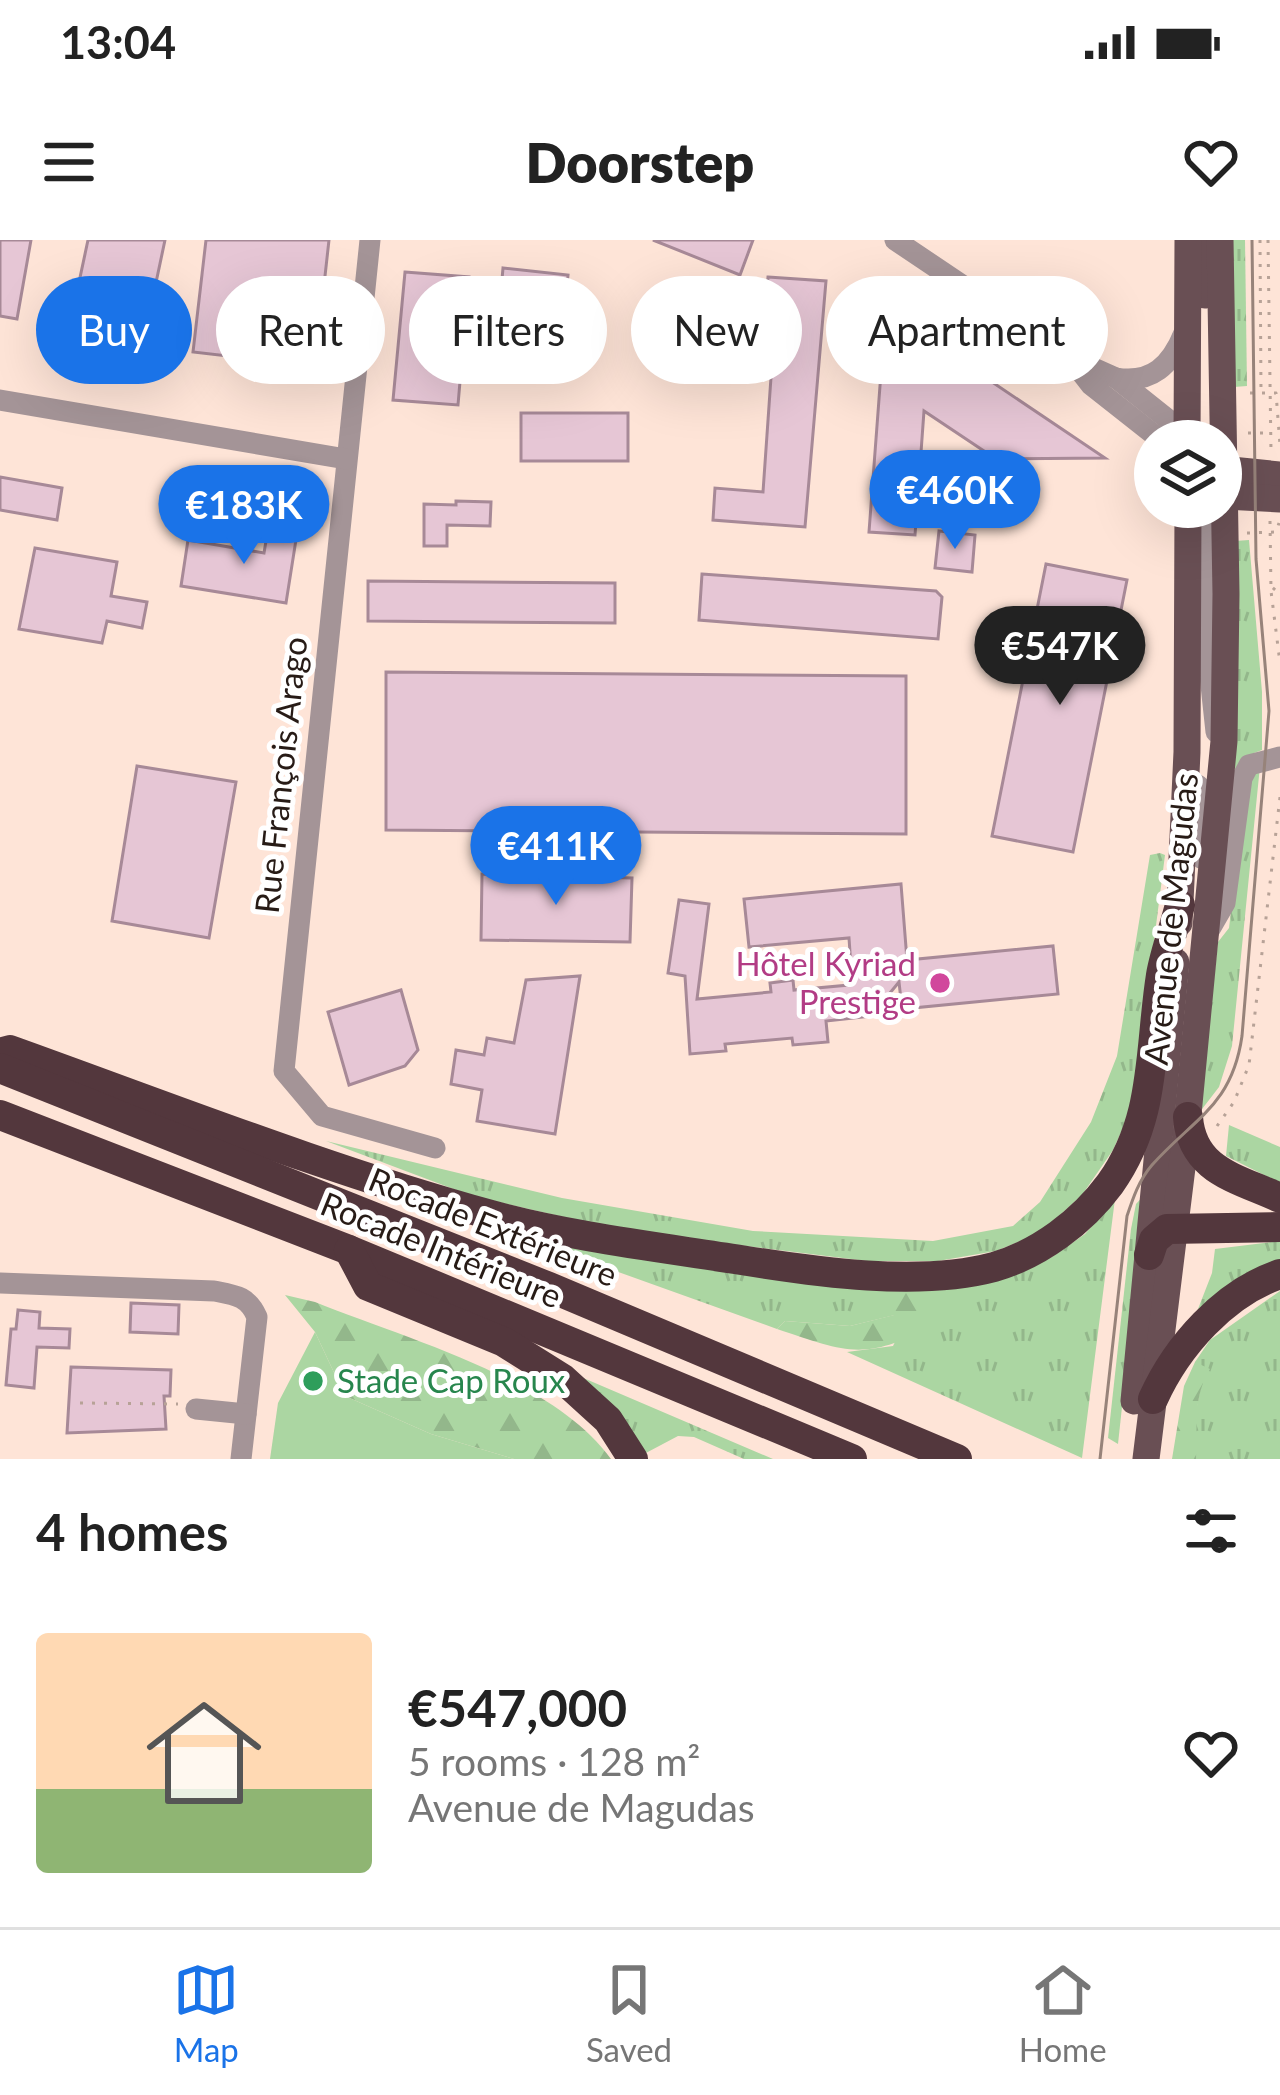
<!DOCTYPE html>
<meta charset="utf-8">
<style>
:root{--surface:#fff;--page:#f2f2f2;--text:#222;--muted:#767676;--line:#e0e0e0;--accent:#1a73e8}
body{margin:0;font-family:Lato,sans-serif;background:var(--page);color:var(--text);height:100vh;display:flex;flex-direction:column;font-size:45px;white-space:nowrap}
*{box-sizing:border-box;margin:0}
p{font-size:39px;color:var(--muted)}
.icon{flex:none;width:66px;height:66px;fill:none;stroke:currentColor;stroke-width:2;stroke-linecap:round;stroke-linejoin:round}
.map{position:relative;height:1219px;overflow:hidden}
.sheet{display:flex;flex-direction:column;background:var(--surface);flex:1}
.sheet>*{flex:none}
.top-card{position:absolute;left:36px;top:36px;width:1209px;height:108px;display:flex;gap:24px}
.fabs{position:absolute;left:1134px;top:180px;display:grid;gap:24px}
.fabs a{display:grid;place-items:center;width:108px;height:108px;border-radius:50%;background:var(--surface);box-shadow:0 12px 48px #0002;font-size:60px}
.price{position:absolute;translate:-50% -102px;padding:0 27px;border-radius:42px;background:var(--accent);color:#fff;font-size:39px;line-height:78px;filter:drop-shadow(0 3px 6px #0008)}
.price::after{content:'';position:absolute;left:50%;top:72px;width:36px;height:27px;margin-left:-18px;background:inherit;clip-path:polygon(0 0,100% 0,50% 100%)}
.price.selected{background:#222;color:#fff}
ul{padding:0;list-style:none}
li{display:flex;align-items:center;gap:36px;height:300px;padding:0 36px}
li span{display:grid;place-items:center;flex:none;width:336px;height:240px;border-radius:12px;color:#555}
li>.icon{margin-inline-start:auto}
span .icon{width:144px;height:144px;fill:#fffc;stroke-width:1}
li b{font-size:51px}
h2{display:flex;justify-content:space-between;align-items:center;height:144px;padding:0 36px;font-size:51px}
.tag{padding:0 42px;border-radius:54px;background:var(--surface);box-shadow:0 12px 48px #0002;font-size:42px;line-height:108px}
.tag.selected{background:var(--accent);color:#fff}
.status{display:flex;justify-content:space-between;align-items:center;height:84px;padding:0 60px;background:var(--surface);direction:ltr}
.status svg{height:33px;fill:currentColor}
header{display:flex;justify-content:space-between;align-items:center;height:156px;padding:0 36px;background:var(--surface);font-size:54px;font-weight:800}
.menu{display:flex;justify-content:space-around;align-items:center;height:168px;border-top:3px solid var(--line);background:var(--surface);font-size:33px;color:var(--muted)}
.menu a{display:grid;justify-items:center;gap:6px}
.menu .selected{color:var(--accent)}
.map>svg:first-child{display:block}
.grass{fill:url(#grass-tufts)}
.forest{fill:url(#forest-firs)}
.garden{fill:#abd6a2}
.building{fill:#e6c6d5;stroke:#a78997;stroke-width:3}
.lines{fill:none;stroke-linecap:round;stroke-linejoin:round}
.path{stroke:#b7a297;stroke-width:3;stroke-dasharray:3 9;stroke-linecap:butt}
.minor{stroke:#a49497;stroke-width:21}
.major{stroke:#694f54;stroke-width:27}
.highway{stroke:#53373d;stroke-width:30}
.tram{stroke:#97837a;stroke-width:3}
.hotel-dot{fill:#d1479c;stroke:#fff;stroke-width:4.5}
.leisure-dot{fill:#2e9e5b;stroke:#fff;stroke-width:4.5}
.labels{text-anchor:middle;stroke-width:10;stroke-linejoin:round;paint-order:stroke}
.street-label{font-size:33px;fill:#271b16;stroke:#fff}
.hotel-label{font-size:33px;fill:#b23c85;stroke:#fff;text-anchor:end}
.leisure-label{font-size:33px;fill:#27864d;stroke:#fff;text-anchor:start}
</style>
<div class="status"><b>13:04</b><svg viewBox="0 0 49 12"><path d="M0 12V9h3v3zM5 12V6h3v6zM10 12V3h3v9zM15 12V0h3v12zM26 1h20v11H26zM47 4h2v5h-2z"/></svg></div>
<header><svg class="icon" aria-label="menu" viewBox="0 0 24 24"><path d="M4 6h16M4 12h16M4 18h16"/></svg>Doorstep<svg class="icon" aria-label="heart" viewBox="0 0 24 24"><path d="M12 20l-8-8c-3-5 5-10 8-4 3-6 11-1 8 4z"/></svg></header>
<div class="map">
<svg width="1280" height="1219" viewBox="0 0 1280 1219">
<defs>
<pattern id="grass-tufts" width="24" height="20" patternUnits="userSpaceOnUse" patternTransform="scale(3)"><rect width="24" height="20" fill="#abd6a2"/><path d="M3 7l-1-3M5 7V3M7 7l1-3M15 17l-1-3M17 17v-4M19 17l1-3" fill="none" stroke="#93b78b"/></pattern>
<pattern id="forest-firs" width="22" height="20" patternUnits="userSpaceOnUse" patternTransform="scale(3)"><rect width="22" height="20" fill="#abd6a2"/><path d="M5 1l3.5 6h-7zM16 11l3.5 6h-7z" fill="#93b78b"/></pattern>
</defs>
<rect width="100%" height="100%" fill="#fee4d7"/>
<!-- grass -->
<g class="grass">
<path d="M1227 0H1245L1247 146 1234 147Z"/>
<path d="M1249 300 1262 452V510L1254 513 1235 545V301Z"/>
<path d="M1260 526 1232 806 1219 847 1199 873 1218 702 1229 688 1246 547Z"/>
<path d="M1160 613 1165 615 1133 866 1113 910 1082 955 1040 993 996 1011 938 1021H867L625 991 472 956 326 901 562 958 753 991 933 1001 1013 986 1040 962 1091 882 1117 816 1150 615Z"/>
<path d="M1229 885 1280 907V943L1226 916Z"/>
<path d="M1145 954 1118 1204 1108 1198 1131 989 1136 964Z"/>
<path d="M1115 959 1082 1218 847 1112 893 1106 920 1051 1052 1017 1085 994Z"/>
<path d="M493 987 895 1049V1075L850 1086 785 1081 777 1089Z"/>
<path d="M1280 1001V1024L1191 1087 1212 1033 1215 1009Z"/>
<path d="M1280 1051V1219H1196L1194 1181 1202 1141 1195 1122 1210 1100Z"/>
<path d="M581 1137 773 1219H744L694 1197 678 1196 644 1214Z"/>
</g>
<!-- forest -->
<g class="forest">
<path d="M895 1049 920 1051 933 1060 928 1088C863 1122 843 1111 777 1089L785 1081 850 1086 894 1075Z"/>
<path d="M285 1055 315 1062C406 1099 553 1138 611 1219H514L431 1194 345 1156 315 1092Z"/>
<path d="M1195 1122 1210 1129C1192 1158 1198 1188 1196 1219H1172L1184 1146Z"/>
</g>
<!-- garden -->
<path class="garden" d="M315 1092 345 1156 431 1194 514 1219H270L278 1163Z"/>
<!-- building -->
<g class="building">
<path d="M0 0H31L17 79 0 76Z"/>
<path d="M88 0H165L136 137 62 122Z"/>
<path d="M206 0H329L315 126 193 112Z"/>
<path d="M653 0H753L740 35Z"/>
<path d="M503 28 568 35 560 113 496 107Z"/>
<path d="M405 32 469 37 458 165 393 160Z"/>
<path d="M768 37 826 41 805 287 713 280 715 248 763 252 775 80H765Z"/>
<path d="M883 106 946 111 1105 218 996 219 924 171 915 295 869 292Z"/>
<rect x="521" y="173" width="107" height="48"/>
<path d="M0 237 62 248 57 280 0 270Z"/>
<path d="M456 261 491 262 490 286 447 285V306H424V264L456 265Z"/>
<path d="M269 283 298 287 286 363 181 346 188 300 264 313Z"/>
<path d="M939 291 975 295 972 332 935 328Z"/>
<path d="M35 308 117 322 111 356 147 362 142 388 107 381 102 403 19 389Z"/>
<path d="M1046 324 1127 340 1073 612 992 596Z"/>
<path d="M702 334 936 351 942 357 938 399 699 380Z"/>
<path d="M368 341 615 343V383L368 381Z"/>
<path d="M386 432 906 436V594L386 590Z"/>
<path d="M137 526 236 542 209 698 112 681Z"/>
<path d="M482 634 632 638 630 702 481 700Z"/>
<path d="M901 644 907 720 1053 706 1058 754 902 769 899 742 871 776 826 781 828 802 793 805 792 798 725 804 726 811 690 814 685 736 668 733 679 660 709 664 697 759 771 752 770 743 793 740 794 750 849 745 852 741 849 698 749 707 744 659Z"/>
<path d="M580 736 555 894 477 881 482 850 451 844 456 810 484 815 487 798 514 803 526 740Z"/>
<path d="M401 750 418 810 405 826 349 845 328 772Z"/>
<path d="M131 1063 179 1065 178 1094 130 1092Z"/>
<path d="M18 1070 40 1072 39 1088 70 1089 69 1108 37 1107 34 1148 6 1145 11 1089H16Z"/>
<path d="M71 1127 171 1130 170 1156H164L166 1189 67 1193Z"/>
</g>
<g class="lines">
<!-- path -->
<g class="path">
<path d="M1260 0 1261 153"/>
<path d="M1268 0 1271 212"/>
<path d="M998 40 1087 101"/>
<path d="M1250 153H1276L1280 205"/>
<path d="M1248 193H1269"/>
<path d="M1142 215 1155 225"/>
<path d="M1270 281 1271 351 1280 423"/>
<path d="M1247 293 1276 292 1279 283"/>
<path d="M1273 350 1280 342"/>
<path d="M1217 886 1234 862 1249 825 1280 557"/>
<path d="M80 1163 178 1164"/>
</g>
<!-- minor -->
<g class="minor">
<path d="M370 0 284 831 322 876 435 908"/>
<path d="M895 0 1069 117 1116 138 1195 201"/>
<path d="M1070 118 1091 145 1162 201"/>
<path d="M1116 138C1152 144 1171 125 1184 93"/>
<path d="M0 160 346 219"/>
<path d="M1205 267 1207 408 1216 492"/>
<path d="M1186 538 1199 546 1203 559 1201 618"/>
<path d="M1206 696 1225 663 1242 538 1249 525 1280 517"/>
<path d="M0 1043 214 1051C235 1055 248 1056 257 1077L241 1219"/>
<path d="M196 1169 246 1174"/>
</g>
<!-- major -->
<g class="major">
<path d="M1198 0 1205 55"/>
<path d="M1187 201 1188 0"/>
<path d="M1221 229 1280 235"/>
<path d="M1225 256 1280 259"/>
<path d="M1179 683 1187 512 1188 267"/>
<path d="M1134 1161 1176 722"/>
<path d="M1146 1219 1186 895 1224 501 1226 354 1220 0"/>
</g>
<!-- highway -->
<g class="highway">
<path d="M0 813 10 810C169 867 328 930 491 975 572 997 658 1007 741 1020 816 1032 919 1047 994 1027 1039 1014 1082 982 1110 944 1157 878 1149 811 1161 735 1165 712 1174 689 1180 665"/>
<path d="M0 828 549 1047 957 1219"/>
<path d="M0 875 349 1010 852 1219"/>
<path d="M1188 877C1192 931 1237 938 1280 958"/>
<path d="M349 1010 368 1046 504 1102 563 1139 608 1180 633 1219"/>
<path d="M1149 1015 1154 1000 1167 989 1280 987"/>
<path d="M1153 1159C1177 1106 1224 1053 1280 1034"/>
</g>
<!-- tram -->
<path class="tram" d="M1100 1219 1127 976C1133 958 1139 940 1152 925 1194 878 1232 866 1242 796L1269 471 1256 319 1252 0"/>
</g>
<!-- markers -->
<circle class="hotel-dot" cx="940" cy="743" r="12"/>
<circle class="leisure-dot" cx="313" cy="1141" r="12"/>
<g class="labels">
<!-- street labels -->
<g class="street-label">
<text transform="translate(281 535) rotate(-84)" y="12">Rue François Arago</text>
<text transform="translate(1171 679) rotate(-84)" y="12">Avenue de Magudas</text>
<text transform="translate(493 987) rotate(22)" y="12">Rocade Extérieure</text>
<text transform="translate(441 1010) rotate(22)" y="12">Rocade Intérieure</text>
</g>
<!-- hotel labels -->
<g class="hotel-label">
<text x="916" y="736">Hôtel Kyriad<tspan x="916" dy="38">Prestige</tspan></text>
</g>
<!-- leisure labels -->
<g class="leisure-label">
<text x="337" y="1153">Stade Cap Roux</text>
</g>
</g>
</svg>
<div class="fabs">
<a><svg class="icon" aria-label="layers" viewBox="0 0 24 24"><path d="M12 4l9 5-9 5-9-5zM3 14l9 5 9-5"/></svg></a>
</div>
<b class="price" style="left:955px;top:312px">€460K</b>
<b class="price" style="left:244px;top:327px">€183K</b>
<b class="price selected" style="left:1060px;top:468px">€547K</b>
<b class="price" style="left:556px;top:668px">€411K</b>
<div class="top-card">
<a class="tag selected">Buy</a>
<a class="tag">Rent</a>
<a class="tag">Filters</a>
<a class="tag">New</a>
<a class="tag">Apartment</a>
</div>
</div>
<section class="sheet">
<h2>4 homes<svg class="icon" aria-label="filters" viewBox="0 0 24 24"><path d="M4 7h16M4 17h16"/><circle cx="9" cy="7" r="2"/><circle cx="15" cy="17" r="2"/></svg></h2>
<ul>
<li><span style="background:linear-gradient(#ffd9b3 65%,#8fb573 0)"><svg class="icon" aria-label="home" viewBox="0 0 24 24"><path d="M3 11l9-7 9 7M6 9v11h12V9"/></svg></span><div><b>€547,000</b><p>5 rooms · 128 m²</p><p>Avenue de Magudas</p></div><svg class="icon" aria-label="heart" viewBox="0 0 24 24"><path d="M12 20l-8-8c-3-5 5-10 8-4 3-6 11-1 8 4z"/></svg></li>
</ul>
</section>
<nav class="menu">
<a class="selected"><svg class="icon" aria-label="map" viewBox="0 0 24 24"><path d="M3 6l6-2 6 2 6-2v14l-6 2-6-2-6 2zM9 4v14M15 6v14"/></svg>Map</a>
<a><svg class="icon" aria-label="saved" viewBox="0 0 24 24"><path d="M7 4h10v16l-5-4-5 4z"/></svg>Saved</a>
<a><svg class="icon" aria-label="home" viewBox="0 0 24 24"><path d="M3 11l9-7 9 7M6 9v11h12V9"/></svg>Home</a>
</nav>
